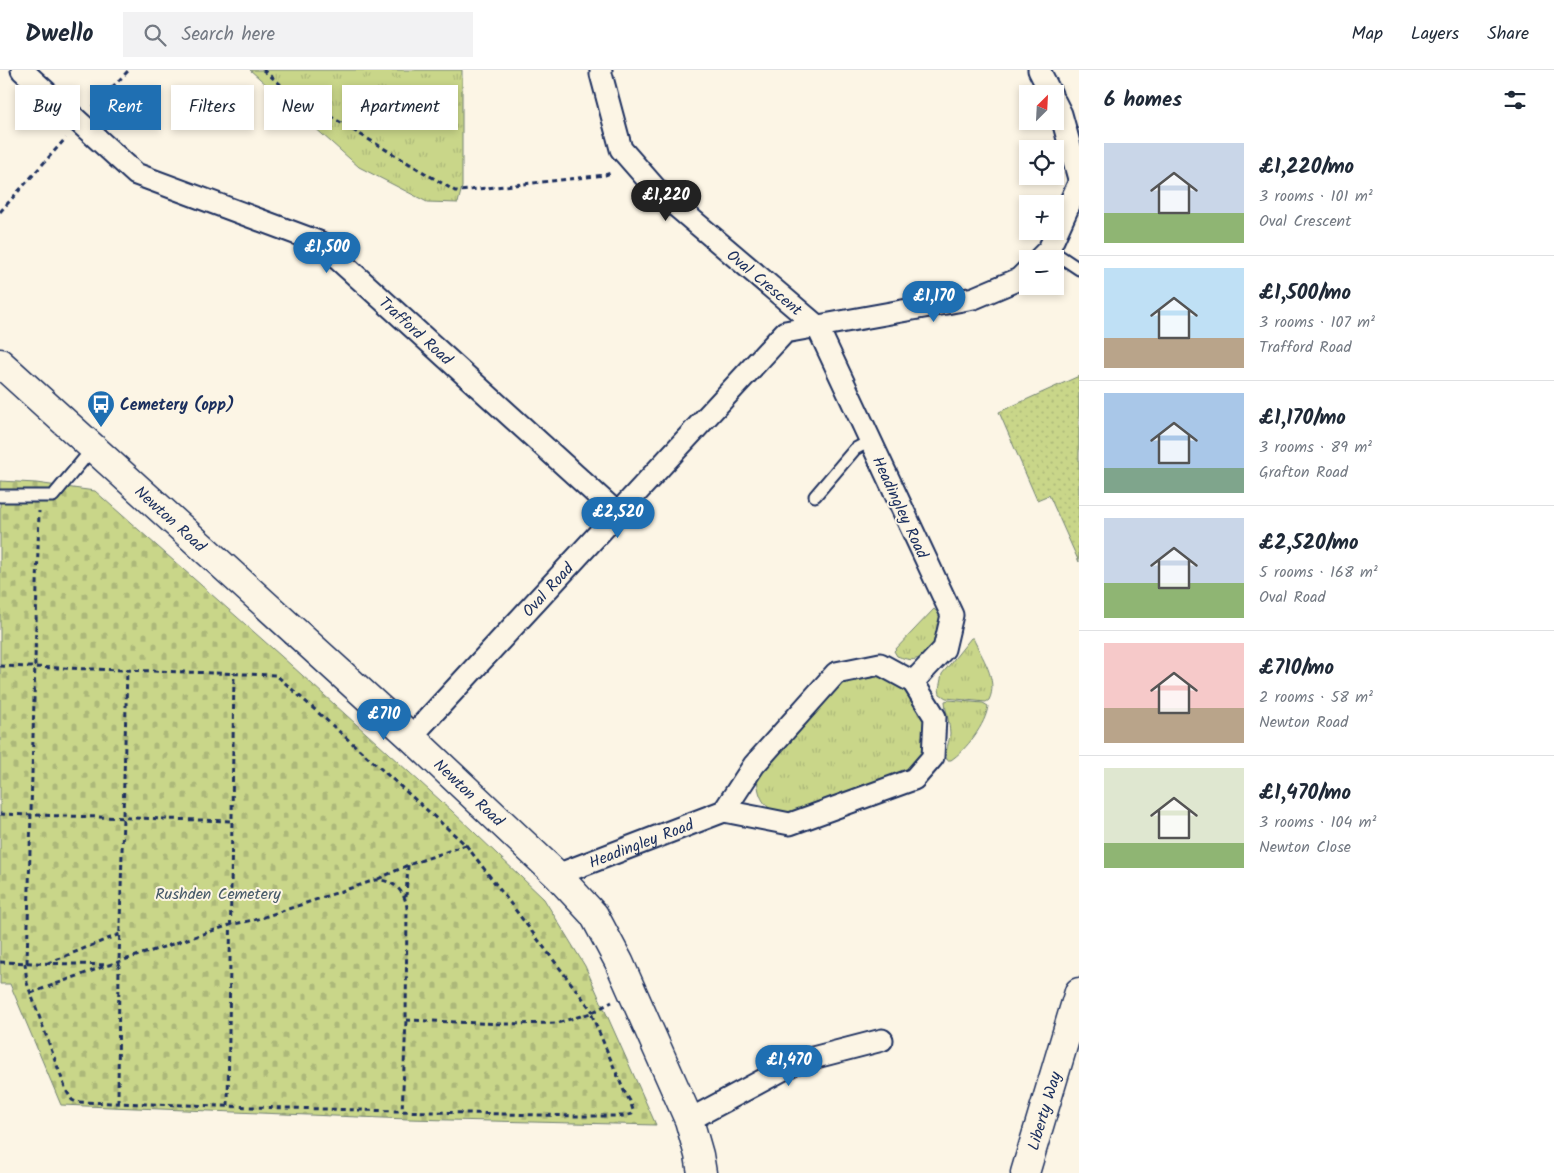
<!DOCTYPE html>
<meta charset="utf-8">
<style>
:root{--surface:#fff;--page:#f2f2f3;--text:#1f2937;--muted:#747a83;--line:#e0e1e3;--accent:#1f6fb2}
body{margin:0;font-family:Kalam,sans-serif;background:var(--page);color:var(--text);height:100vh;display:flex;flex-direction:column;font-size:19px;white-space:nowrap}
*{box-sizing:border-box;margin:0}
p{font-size:16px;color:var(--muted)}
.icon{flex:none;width:28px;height:28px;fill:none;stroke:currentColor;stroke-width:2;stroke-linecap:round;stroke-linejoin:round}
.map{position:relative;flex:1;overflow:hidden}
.drawer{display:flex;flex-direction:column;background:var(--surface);width:475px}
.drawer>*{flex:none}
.guide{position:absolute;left:15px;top:15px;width:475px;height:45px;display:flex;gap:10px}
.needle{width:32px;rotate:24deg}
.tools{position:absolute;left:1019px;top:15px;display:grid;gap:10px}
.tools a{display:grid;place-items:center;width:45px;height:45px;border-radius:0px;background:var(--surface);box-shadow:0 2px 8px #0003;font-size:25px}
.price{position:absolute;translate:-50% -42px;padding:0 11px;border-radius:18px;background:var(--accent);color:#fff;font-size:16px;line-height:32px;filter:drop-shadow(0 1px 2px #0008)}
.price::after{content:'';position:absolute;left:50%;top:30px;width:15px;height:11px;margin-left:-8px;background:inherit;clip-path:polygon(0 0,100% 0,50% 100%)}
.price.current{background:#222;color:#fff}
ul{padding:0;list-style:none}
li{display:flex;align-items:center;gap:15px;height:125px;padding:0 25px}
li+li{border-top:1px solid var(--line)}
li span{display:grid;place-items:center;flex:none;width:140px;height:100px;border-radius:0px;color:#555}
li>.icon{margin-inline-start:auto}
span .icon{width:60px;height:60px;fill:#fffc;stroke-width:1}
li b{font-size:21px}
h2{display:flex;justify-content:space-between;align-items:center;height:60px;padding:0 25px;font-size:21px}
.pill{padding:0 18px;border-radius:0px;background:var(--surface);box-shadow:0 2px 8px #0003;font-size:18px;line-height:45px}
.pill.current{background:var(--accent);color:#fff}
header{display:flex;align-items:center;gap:30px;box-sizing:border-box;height:70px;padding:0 25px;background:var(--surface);border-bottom:1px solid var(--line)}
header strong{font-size:24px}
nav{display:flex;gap:28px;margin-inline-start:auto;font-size:18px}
.search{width:350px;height:45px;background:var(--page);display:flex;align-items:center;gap:12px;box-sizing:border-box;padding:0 18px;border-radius:0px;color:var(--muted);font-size:19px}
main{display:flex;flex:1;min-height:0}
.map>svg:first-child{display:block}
.grass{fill:url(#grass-tufts);stroke:#728274}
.cemetery{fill:url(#cemetery-stones);stroke:#728274}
.garden{fill:url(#garden-dots);stroke:#728274}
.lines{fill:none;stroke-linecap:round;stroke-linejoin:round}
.lane-casing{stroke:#1b2f5e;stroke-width:15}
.street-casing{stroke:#1b2f5e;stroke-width:25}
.secondary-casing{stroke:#1b2f5e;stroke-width:31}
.highway-casing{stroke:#1b2f5e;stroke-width:31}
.path{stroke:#1b2f5e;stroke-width:3;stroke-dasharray:5 4;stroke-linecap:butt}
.lane{stroke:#fcf5e5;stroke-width:11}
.street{stroke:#fcf5e5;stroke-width:21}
.secondary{stroke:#fcf5e5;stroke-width:28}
.highway{stroke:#fcf5e5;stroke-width:28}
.labels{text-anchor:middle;stroke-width:4;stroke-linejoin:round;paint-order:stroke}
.street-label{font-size:16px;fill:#1b2f5e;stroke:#fcf5e5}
.poi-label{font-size:16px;font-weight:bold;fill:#1b2f5e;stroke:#fcf5e5;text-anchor:start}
.park-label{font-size:16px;fill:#465969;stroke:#fcf5e5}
</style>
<header>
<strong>Dwello</strong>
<div class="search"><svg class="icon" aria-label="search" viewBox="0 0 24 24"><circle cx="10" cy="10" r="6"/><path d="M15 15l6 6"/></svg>Search here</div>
<nav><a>Map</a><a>Layers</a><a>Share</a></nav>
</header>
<main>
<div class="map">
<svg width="1079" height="1103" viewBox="0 0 1079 1103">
<defs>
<pattern id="grass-tufts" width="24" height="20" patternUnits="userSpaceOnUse" patternTransform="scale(1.25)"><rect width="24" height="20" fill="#c9d689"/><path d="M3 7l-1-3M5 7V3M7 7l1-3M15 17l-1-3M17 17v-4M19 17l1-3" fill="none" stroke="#acb879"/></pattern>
<pattern id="cemetery-stones" width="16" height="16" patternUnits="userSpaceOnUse" patternTransform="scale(1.25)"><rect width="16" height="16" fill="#c9d689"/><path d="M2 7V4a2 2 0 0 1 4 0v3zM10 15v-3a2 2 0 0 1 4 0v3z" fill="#acb879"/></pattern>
<pattern id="garden-dots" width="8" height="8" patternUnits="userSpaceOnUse" patternTransform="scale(1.25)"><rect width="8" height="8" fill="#c9d689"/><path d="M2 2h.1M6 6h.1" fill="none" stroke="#acb879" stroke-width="1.8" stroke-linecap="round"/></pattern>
</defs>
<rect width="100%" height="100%" fill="#fcf5e5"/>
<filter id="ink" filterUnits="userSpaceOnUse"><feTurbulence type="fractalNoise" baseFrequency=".02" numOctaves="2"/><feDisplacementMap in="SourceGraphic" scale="10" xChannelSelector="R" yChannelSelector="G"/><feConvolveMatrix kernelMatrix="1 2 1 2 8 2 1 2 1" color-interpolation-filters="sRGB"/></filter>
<g filter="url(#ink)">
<!-- grass -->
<g class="grass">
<path d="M250 0H462V117L458 133 427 132 359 97Z"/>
<path d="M934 539C949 552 940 564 931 576 927 581 923 588 916 589 910 591 903 588 897 586L894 581Z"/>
<path d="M971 568H973C981 586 999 610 989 630L986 632 946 628 940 624 939 619 942 604Z"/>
<path d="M864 602 896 609 927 644 929 671 916 699 797 744C791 743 783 744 777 742 760 736 756 718 758 702L828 619Z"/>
<path d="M949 630 983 633 988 636C986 654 966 680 951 690H947C944 682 950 671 950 663 950 652 945 641 945 631Z"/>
</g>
<!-- cemetery -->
<path class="cemetery" d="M0 411 36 413 95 421 281 586 452 741 544 829 585 896 656 1055 408 1049 61 1035 10 914H0Z"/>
<!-- garden -->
<path class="garden" d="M1079 306V492L1049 425 1037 430 999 342Z"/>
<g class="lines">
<!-- lane casing -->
<g class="lane-casing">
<g id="lane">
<path d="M1049 179 1079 199"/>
<path d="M0 426H53L93 378"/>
<path d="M815 426 855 379 870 371"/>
</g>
</g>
<!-- street casing -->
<g class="street-casing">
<g id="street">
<path id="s1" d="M22 0 136 104 319 172 617 443"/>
<path d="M1039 0 1051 24"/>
<path d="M1055 32 1061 44 1079 109"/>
<path d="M1039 189 1049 179 1079 113"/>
<path id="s2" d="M411 667 785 262 974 228 1019 209 1028 200"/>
<path d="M724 741 754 695 836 603 880 594 913 612"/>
<path id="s3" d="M557 805 724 741 790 754 914 709 933 687 935 647 913 612 944 579 952 545 817 256 656 119 621 79 601 4V0"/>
<path d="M689 1050 797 992 882 970"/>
</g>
</g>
<!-- secondary casing -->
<g class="secondary-casing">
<g id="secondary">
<path id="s4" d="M0 293 411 667 557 805 594 845 619 892 689 1050 699 1085 702 1103"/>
</g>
</g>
<!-- highway casing -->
<g class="highway-casing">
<g id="highway">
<path id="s5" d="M1025 1103 1079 922"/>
</g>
</g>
<!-- path -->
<g class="path">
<path d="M263 0 291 23 455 121H460L605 105 613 102"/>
<path d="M93 37 129 0"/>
<path d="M0 142 66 68"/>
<path d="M0 596 276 605 466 775 593 942"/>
<path d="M0 744 232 751"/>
<path d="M378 809 408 795 466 775"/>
<path d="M406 827 408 795"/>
<path d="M0 892 109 895 230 855 258 849 375 810C393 809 405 821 407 838L406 950 402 1042"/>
<path d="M25 893 27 913 66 1020 72 1030 76 1032 575 1046H624L632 1044 633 1040 630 1031 624 1021 591 943"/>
<path d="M27 893 39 441"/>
<path d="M48 893 120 864"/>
<path d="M31 923 108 895"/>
<path d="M406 950 504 954 557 953 591 943 612 932"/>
<path d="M118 1033 119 892 127 600"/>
<path d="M228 1036 234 603"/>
</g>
<!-- lane -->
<use href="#lane" class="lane"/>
<!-- street -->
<use href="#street" class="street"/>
<!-- secondary -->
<use href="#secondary" class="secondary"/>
<!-- highway -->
<use href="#highway" class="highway"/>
</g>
</g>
<!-- icons -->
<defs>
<g id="bus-pin" transform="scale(1.4375)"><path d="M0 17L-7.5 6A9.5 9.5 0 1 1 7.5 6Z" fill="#1f6fb2" stroke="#fcf5e5"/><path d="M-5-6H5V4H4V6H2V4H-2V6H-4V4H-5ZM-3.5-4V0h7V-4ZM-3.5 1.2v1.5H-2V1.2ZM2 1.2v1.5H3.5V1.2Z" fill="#fff"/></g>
</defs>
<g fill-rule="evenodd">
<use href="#bus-pin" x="101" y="334"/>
</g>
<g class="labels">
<!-- street labels -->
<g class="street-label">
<text transform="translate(765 212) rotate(40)" y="6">Oval Crescent</text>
<text dy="6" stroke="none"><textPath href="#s1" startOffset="481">Trafford Road</textPath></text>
<text transform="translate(901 437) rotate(65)" y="6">Headingley Road</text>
<text dy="6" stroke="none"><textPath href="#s4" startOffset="231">Newton Road</textPath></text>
<text dy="6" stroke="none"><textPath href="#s2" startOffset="201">Oval Road</textPath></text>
<text dy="6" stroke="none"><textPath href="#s4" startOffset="636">Newton Road</textPath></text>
<text dy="6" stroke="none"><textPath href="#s3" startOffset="90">Headingley Road</textPath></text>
<text dy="6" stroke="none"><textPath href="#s5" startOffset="65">Liberty Way</textPath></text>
</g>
<!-- poi labels -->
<g class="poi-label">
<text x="120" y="340">Cemetery (opp)</text>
</g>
<!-- park labels -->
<g class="park-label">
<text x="218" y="829">Rushden Cemetery</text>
</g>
</g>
</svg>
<div class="tools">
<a><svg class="needle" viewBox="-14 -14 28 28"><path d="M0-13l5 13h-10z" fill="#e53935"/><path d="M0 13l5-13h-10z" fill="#747a83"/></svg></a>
<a><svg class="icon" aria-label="locate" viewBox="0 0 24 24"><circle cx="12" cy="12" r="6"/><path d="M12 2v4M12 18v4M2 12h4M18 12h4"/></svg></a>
<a>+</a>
<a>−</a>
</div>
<b class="price current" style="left:666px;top:152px">£1,220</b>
<b class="price" style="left:327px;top:204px">£1,500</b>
<b class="price" style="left:934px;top:253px">£1,170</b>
<b class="price" style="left:618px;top:469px">£2,520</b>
<b class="price" style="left:384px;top:671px">£710</b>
<b class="price" style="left:789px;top:1017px">£1,470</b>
<div class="guide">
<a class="pill">Buy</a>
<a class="pill current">Rent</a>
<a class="pill">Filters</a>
<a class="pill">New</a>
<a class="pill">Apartment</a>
</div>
</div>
<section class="drawer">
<h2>6 homes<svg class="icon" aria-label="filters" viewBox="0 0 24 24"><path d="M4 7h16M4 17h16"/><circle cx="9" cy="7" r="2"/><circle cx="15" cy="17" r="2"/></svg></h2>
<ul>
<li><span style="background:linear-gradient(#c9d6e8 70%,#8fb573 0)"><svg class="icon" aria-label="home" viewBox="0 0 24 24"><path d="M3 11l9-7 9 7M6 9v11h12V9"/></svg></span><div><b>£1,220/mo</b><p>3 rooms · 101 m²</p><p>Oval Crescent</p></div></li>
<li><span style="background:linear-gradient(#bfe0f5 70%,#b9a48a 0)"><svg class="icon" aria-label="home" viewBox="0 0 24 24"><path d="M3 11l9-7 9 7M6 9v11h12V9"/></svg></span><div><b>£1,500/mo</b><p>3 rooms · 107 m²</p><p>Trafford Road</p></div></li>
<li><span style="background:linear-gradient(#a9c7e8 75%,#7fa58c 0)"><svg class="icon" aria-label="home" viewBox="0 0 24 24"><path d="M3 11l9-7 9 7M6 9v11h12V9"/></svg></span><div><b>£1,170/mo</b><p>3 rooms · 89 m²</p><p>Grafton Road</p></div></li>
<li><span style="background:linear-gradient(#c9d6e8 65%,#8fb573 0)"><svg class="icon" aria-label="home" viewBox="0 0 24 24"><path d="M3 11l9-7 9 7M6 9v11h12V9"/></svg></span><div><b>£2,520/mo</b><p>5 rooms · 168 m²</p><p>Oval Road</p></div></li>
<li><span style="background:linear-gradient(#f6c9c9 65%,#b9a48a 0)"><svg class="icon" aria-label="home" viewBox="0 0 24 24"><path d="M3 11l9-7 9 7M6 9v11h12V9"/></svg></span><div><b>£710/mo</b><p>2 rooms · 58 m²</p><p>Newton Road</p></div></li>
<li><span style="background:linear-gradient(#dfe7d0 75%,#8fb573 0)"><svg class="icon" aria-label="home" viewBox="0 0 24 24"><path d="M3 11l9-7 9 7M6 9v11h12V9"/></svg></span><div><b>£1,470/mo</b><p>3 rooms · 104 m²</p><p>Newton Close</p></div></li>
</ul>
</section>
</main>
